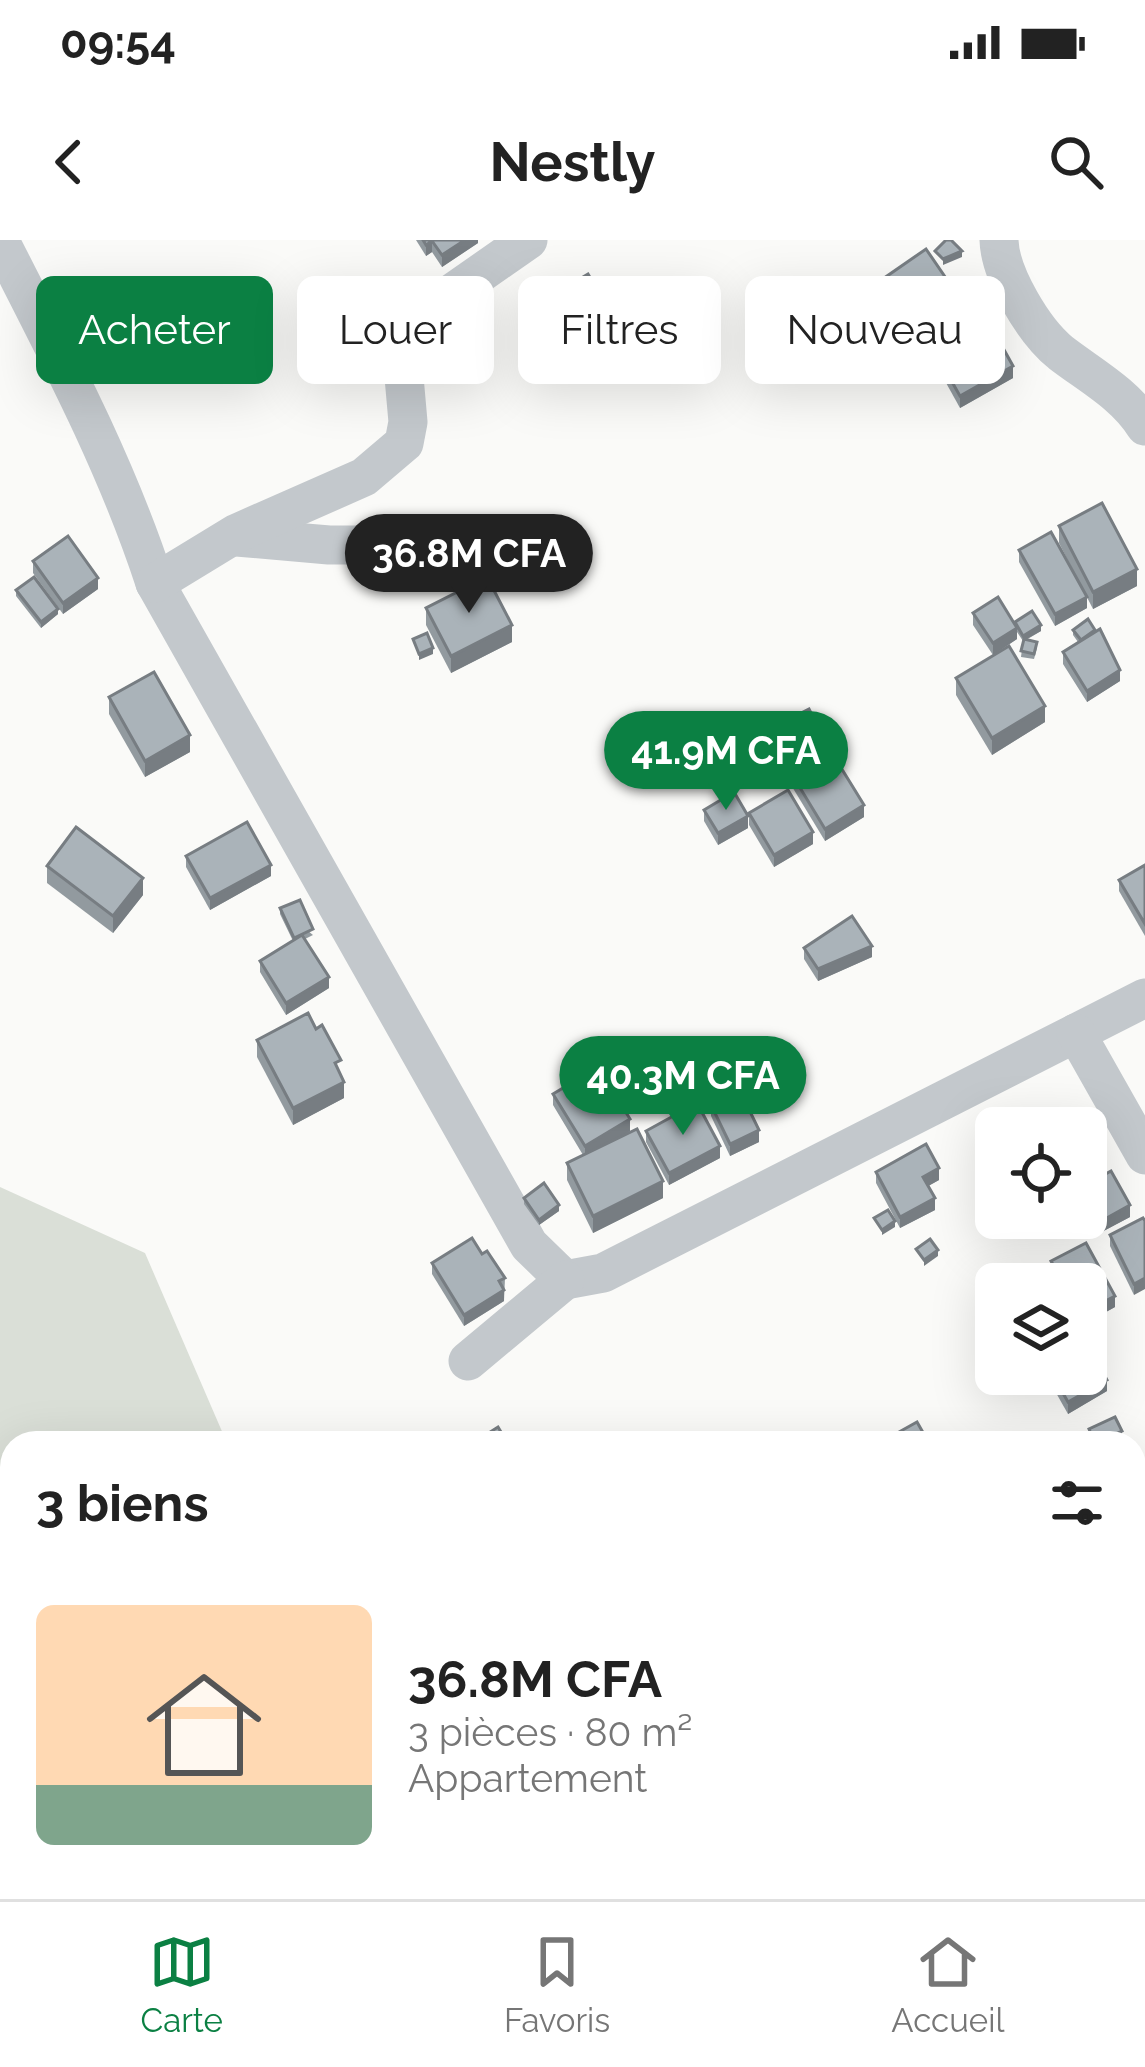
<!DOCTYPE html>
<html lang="fr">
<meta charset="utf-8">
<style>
:root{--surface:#fff;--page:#f2f2f2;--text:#222;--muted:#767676;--line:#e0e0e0;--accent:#0b8043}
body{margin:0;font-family:Raleway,sans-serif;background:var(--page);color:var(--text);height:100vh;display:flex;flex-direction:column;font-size:45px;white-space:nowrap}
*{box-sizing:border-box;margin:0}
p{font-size:39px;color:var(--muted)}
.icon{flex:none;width:66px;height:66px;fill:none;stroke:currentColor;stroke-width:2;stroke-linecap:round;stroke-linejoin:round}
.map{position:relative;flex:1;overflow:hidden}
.details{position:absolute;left:0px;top:1191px;width:1146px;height:468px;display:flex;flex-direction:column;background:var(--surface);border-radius:36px 36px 0 0;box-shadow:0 12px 48px #0002}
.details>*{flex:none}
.top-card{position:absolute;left:36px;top:36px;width:1074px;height:108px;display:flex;gap:24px}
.controls{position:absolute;left:975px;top:867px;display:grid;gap:24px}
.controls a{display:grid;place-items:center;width:132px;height:132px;border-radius:18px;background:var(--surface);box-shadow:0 12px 48px #0002;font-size:60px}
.price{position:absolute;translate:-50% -102px;padding:0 27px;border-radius:42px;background:var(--accent);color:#fff;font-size:39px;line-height:78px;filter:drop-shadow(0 3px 6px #0008)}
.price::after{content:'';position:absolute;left:50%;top:72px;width:36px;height:27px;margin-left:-18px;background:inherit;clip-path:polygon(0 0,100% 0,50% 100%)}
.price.on{background:#222;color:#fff}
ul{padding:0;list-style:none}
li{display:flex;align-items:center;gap:36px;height:300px;padding:0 36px}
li+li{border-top:3px solid var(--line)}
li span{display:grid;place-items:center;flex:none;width:336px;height:240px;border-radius:18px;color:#555}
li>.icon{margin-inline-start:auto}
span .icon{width:144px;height:144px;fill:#fffc;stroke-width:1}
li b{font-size:51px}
h2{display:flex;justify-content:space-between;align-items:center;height:144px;padding:0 36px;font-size:51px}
.chip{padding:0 42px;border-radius:18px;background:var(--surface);box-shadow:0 12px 48px #0002;font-size:42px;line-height:108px}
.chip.on{background:var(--accent);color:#fff}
.status{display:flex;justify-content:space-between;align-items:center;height:84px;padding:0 60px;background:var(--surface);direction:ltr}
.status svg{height:33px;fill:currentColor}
header{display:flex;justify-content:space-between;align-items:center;height:156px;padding:0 36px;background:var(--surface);font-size:54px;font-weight:700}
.menu{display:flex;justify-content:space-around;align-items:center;height:168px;border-top:3px solid var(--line);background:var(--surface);font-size:33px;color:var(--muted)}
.menu a{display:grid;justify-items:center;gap:6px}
.menu .on{color:var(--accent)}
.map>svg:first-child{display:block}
.green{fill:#dadfd7}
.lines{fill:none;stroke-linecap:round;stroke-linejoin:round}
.minor{stroke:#c3c8cc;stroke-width:39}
.wall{fill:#929a9f}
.shaded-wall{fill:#777d82}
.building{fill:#aab3b9;stroke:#777d82;stroke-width:3}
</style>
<div class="status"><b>09:54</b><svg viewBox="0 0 49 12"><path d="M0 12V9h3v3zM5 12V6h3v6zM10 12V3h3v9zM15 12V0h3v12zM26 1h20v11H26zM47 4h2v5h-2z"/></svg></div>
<header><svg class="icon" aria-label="back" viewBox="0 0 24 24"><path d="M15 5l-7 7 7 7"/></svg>Nestly<svg class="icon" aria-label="search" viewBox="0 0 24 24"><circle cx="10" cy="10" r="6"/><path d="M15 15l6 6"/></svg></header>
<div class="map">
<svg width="1145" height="1659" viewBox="0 0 1145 1659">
<rect width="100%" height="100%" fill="#fafaf8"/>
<!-- green -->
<path class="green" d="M0 947 145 1013 227 1203H12V1331L0 1338Z"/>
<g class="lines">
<!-- minor -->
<g class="minor">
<path d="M999 0C1000 35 1034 91 1061 113 1091 136 1125 154 1145 186"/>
<path d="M0 1C57 113 116 223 155 343L529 1005 565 1040 603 1033 1145 758"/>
<path d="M237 297 329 305H437L479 343"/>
<path d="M155 343 237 293 364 237 404 203 408 182 401 103 425 72 528 0"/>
<path d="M1076 793 1145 915"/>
<path d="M468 1121 565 1040"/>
<path d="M1134 1276 1145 1269"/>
</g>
</g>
<!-- wall -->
<g class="wall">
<path d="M416 0H478V3L442 27 432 12 426 16Z"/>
<path d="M877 43 963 80 914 114 877 60Z"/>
<path d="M541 62 606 76 560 104 541 73Z"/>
<path d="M984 108 1013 138 960 168 935 123V112Z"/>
<path d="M1059 286 1137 346 1093 369 1059 303Z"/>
<path d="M1019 310 1087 368 1055 386 1019 322Z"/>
<path d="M33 321 98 349 63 374 33 333Z"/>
<path d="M16 350 58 374 41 388 16 356Z"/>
<path d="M426 368 512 402 451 433 426 385Z"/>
<path d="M973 373 1041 391 1026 400 1037 408 1034 419 1021 417 1023 401 1017 392V399L993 415 973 385Z"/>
<path d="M1073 390 1120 441 1087 462 1063 424V412L1078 402 1073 395Z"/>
<path d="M956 438 1045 482 992 515 956 455Z"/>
<path d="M109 457 190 512 145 537 109 474Z"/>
<path d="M788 528 864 577 825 601 788 540Z"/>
<path d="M704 570 748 588 718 605 704 581Z"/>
<path d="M749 573 813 604 774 627 749 585Z"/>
<path d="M186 616 271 636 210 670 186 627Z"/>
<path d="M1145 625V696L1119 651V640Z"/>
<path d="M47 626 143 655 113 693 47 643Z"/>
<path d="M280 668 313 695 305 699 329 748 286 775 260 732V721L293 701 280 674Z"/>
<path d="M804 708 872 717 818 741 804 719Z"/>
<path d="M316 789 341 835 344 858 293 885 257 817V800Z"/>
<path d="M553 854 630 891 615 899 663 958 593 993 567 940V923L583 915 553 865Z"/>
<path d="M711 865 759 902 730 916 711 876Z"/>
<path d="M646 891 720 918 669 945 646 902Z"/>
<path d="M1086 927 1093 941 1130 977 1096 995 1086 977Z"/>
<path d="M876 932 939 940 928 946 935 970 900 988 876 943Z"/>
<path d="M524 958 559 971 539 985 524 964Z"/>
<path d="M1143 978 1134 1055 1110 1006V995Z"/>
<path d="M1086 1003 1115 1056V1067L1086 1083V1044H1057L1051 1033V1021Z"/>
<path d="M482 1014 505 1038 504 1061 464 1086 432 1034V1023Z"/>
<path d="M1051 1134H1086L1107 1151 1068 1174 1051 1144Z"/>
</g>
<!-- shaded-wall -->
<g class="shaded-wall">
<path d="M465 0H478V3L442 27V15Z"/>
<path d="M432 1V12L426 16V5Z"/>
<path d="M962 11V17L943 25V19Z"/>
<path d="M963 63V80L914 114V97Z"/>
<path d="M606 64V76L560 104V92Z"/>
<path d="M1013 126V138L960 168V156Z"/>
<path d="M1137 329V346L1093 369V352Z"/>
<path d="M98 338V349L63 374V363Z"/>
<path d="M1087 357V368L1055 386V374Z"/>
<path d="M58 369V374L41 388V382Z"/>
<path d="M512 385V402L451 433V416Z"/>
<path d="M1041 385V391L1023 401V396Z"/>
<path d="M1017 388V399L993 415V403Z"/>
<path d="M433 408V414L419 420V414Z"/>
<path d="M1120 430V441L1087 462V451Z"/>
<path d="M1045 466V482L992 515V498Z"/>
<path d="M818 487V493L781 512V506Z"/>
<path d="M190 495V512L145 537V521Z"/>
<path d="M864 565V577L825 601V589Z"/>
<path d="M748 576V588L718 605V593Z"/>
<path d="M813 592V604L774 627V615Z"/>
<path d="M271 625V636L210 670V658Z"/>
<path d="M143 638V655L113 693V676Z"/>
<path d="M872 706V717L818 741V729Z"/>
<path d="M329 737V748L286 775V763Z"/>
<path d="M344 842V858L293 885V868Z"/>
<path d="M630 879V891L585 918V906Z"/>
<path d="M759 890V902L730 916V904Z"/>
<path d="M720 906V918L669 945V933Z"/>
<path d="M939 928V940L923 949V937Z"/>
<path d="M663 941V958L593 993V976Z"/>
<path d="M935 958V970L900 988V977Z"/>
<path d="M559 965V971L539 985V980Z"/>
<path d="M1130 965V977L1096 995V984Z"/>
<path d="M895 981V987L882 995V990Z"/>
<path d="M938 1010V1016L924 1026V1020Z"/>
<path d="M1145 1038V1049L1134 1055V1044Z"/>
<path d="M504 1050V1061L464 1086V1075Z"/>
<path d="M1115 1056V1067L1086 1083V1071Z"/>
<path d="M1107 1140V1151L1068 1174V1162Z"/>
<path d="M1122 1191V1197L1110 1203H1098Z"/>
</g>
<!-- building -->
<g class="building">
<path d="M423 0H465L442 15 432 1 426 5Z"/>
<path d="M946 0H951L962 11 943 19 935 11Z"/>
<path d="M926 9 963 63 914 97 877 43Z"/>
<path d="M588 34 606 64 560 92 541 62Z"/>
<path d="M974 90 984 108 998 99 1013 126 960 156 935 112Z"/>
<path d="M1102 263 1137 329 1093 352 1059 286Z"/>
<path d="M1051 292 1087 357 1055 374 1019 310Z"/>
<path d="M68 296 98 338 63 363 33 321Z"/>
<path d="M34 337 58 369 41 382 16 350Z"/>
<path d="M487 337 512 385 451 416 426 368Z"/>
<path d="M998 357 1017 388 993 403 973 373Z"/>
<path d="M1032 371 1041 385 1023 396 1015 382Z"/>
<path d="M1088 379 1095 390 1081 400 1073 390Z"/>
<path d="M1100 389 1120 430 1087 451 1063 412Z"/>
<path d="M427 393 433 408 419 414 413 399Z"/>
<path d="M1024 399 1037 402 1034 414 1021 411Z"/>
<path d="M1009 406 1045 466 992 498 956 438Z"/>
<path d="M154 432 190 495 145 521 109 457Z"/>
<path d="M809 469 818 487 781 506 772 488Z"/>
<path d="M827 505 864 565 825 589 788 528Z"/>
<path d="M788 550 813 592 774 615 749 573Z"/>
<path d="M734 552 748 576 718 593 704 570Z"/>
<path d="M247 582 271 625 210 658 186 616Z"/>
<path d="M76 587 143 638 113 676 47 626Z"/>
<path d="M1145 625V684L1119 640Z"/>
<path d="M300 660 313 689 294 698 280 668Z"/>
<path d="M852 676 872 706 818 729 804 708Z"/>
<path d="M302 695 329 737 286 763 260 721Z"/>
<path d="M308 773 316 789 322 785 341 820 335 823 344 842 293 868 257 800Z"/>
<path d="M598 827 630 879 585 906 553 854Z"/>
<path d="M740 851 759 890 730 904 711 865Z"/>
<path d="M697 863 720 906 669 933 646 891Z"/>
<path d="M637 889 663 941 593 976 567 923Z"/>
<path d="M926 904 939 928 923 937 935 958 900 977 876 932Z"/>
<path d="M1086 927 1093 941 1086 945Z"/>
<path d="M1111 931 1130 965 1096 984 1086 966V945Z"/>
<path d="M544 943 559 965 539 980 524 958Z"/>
<path d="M888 970 895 981 882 990 874 978Z"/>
<path d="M1143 978 1145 981V1038L1134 1044 1110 995Z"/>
<path d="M472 998 482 1014 487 1011 505 1038 499 1041 504 1050 464 1075 432 1023Z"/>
<path d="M930 999 938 1010 924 1020 916 1009Z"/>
<path d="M1086 1003 1115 1056 1086 1071V1044H1064L1051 1021Z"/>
<path d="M1090 1109 1107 1140 1068 1162 1052 1134H1086V1112Z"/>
<path d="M1115 1177 1122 1191 1095 1203 1089 1189Z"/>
<path d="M917 1182 929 1203H893L890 1197Z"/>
<path d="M498 1187 507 1202 477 1203 476 1201Z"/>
</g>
</svg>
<div class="controls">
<a><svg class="icon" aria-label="locate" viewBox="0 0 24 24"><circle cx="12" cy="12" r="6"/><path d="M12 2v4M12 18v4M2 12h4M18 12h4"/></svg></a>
<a><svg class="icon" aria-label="layers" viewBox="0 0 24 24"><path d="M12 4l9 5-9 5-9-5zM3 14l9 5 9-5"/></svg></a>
</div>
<b class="price on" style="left:469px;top:376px">36.8M CFA</b>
<b class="price" style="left:726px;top:573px">41.9M CFA</b>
<b class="price" style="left:683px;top:898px">40.3M CFA</b>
<div class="top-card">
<a class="chip on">Acheter</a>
<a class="chip">Louer</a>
<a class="chip">Filtres</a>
<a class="chip">Nouveau</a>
</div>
<section class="details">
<h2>3 biens<svg class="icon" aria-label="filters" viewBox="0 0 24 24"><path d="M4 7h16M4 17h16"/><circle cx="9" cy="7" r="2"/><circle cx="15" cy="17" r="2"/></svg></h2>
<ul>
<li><span style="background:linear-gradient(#ffd9b3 75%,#7fa58c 0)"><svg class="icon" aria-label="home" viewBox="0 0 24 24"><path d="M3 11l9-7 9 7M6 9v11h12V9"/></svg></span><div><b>36.8M CFA</b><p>3 pièces · 80 m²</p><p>Appartement</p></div></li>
</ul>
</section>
</div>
<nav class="menu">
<a class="on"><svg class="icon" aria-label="map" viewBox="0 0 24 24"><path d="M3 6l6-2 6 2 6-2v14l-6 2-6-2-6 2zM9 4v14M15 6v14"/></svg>Carte</a>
<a><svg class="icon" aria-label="saved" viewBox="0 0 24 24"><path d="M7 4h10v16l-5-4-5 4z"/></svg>Favoris</a>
<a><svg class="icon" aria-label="home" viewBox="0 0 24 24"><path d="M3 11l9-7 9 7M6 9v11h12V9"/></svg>Accueil</a>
</nav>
